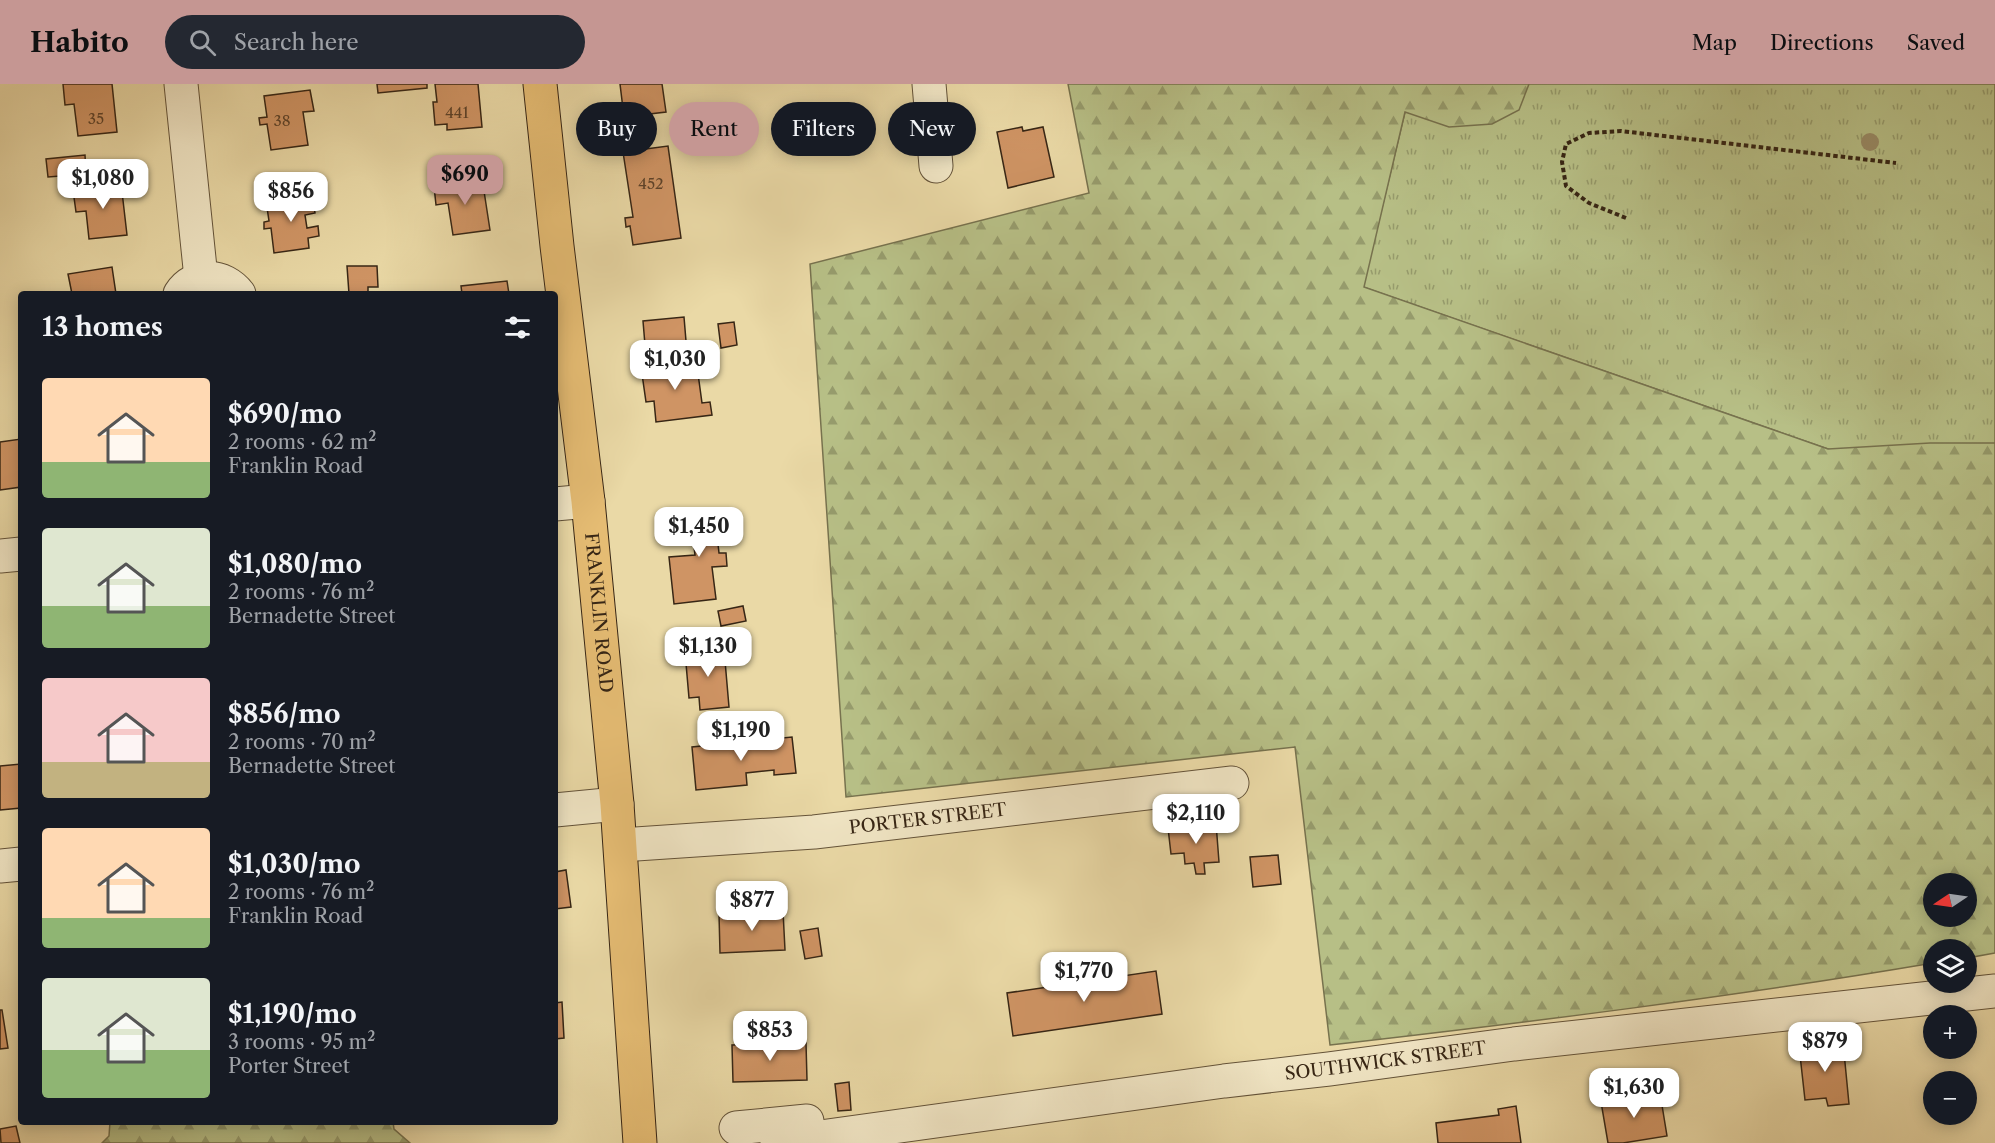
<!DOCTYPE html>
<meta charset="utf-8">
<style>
:root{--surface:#171b24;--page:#242831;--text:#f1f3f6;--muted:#9ea1a6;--accent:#c59692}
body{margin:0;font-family:"Libre Caslon Text",serif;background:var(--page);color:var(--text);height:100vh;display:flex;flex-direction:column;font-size:22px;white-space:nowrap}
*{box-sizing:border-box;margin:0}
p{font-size:20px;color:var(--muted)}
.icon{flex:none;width:33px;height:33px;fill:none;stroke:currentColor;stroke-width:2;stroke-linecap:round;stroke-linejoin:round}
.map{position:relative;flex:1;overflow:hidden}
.details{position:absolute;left:18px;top:207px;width:540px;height:834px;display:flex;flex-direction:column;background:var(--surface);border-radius:6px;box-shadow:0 3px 15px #0003}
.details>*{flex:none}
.banner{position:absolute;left:576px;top:18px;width:570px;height:54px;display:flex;gap:12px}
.needle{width:39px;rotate:257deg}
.fabs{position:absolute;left:1923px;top:789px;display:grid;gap:12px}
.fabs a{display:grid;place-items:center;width:54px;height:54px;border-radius:50%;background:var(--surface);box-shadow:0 3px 15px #0003;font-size:30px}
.price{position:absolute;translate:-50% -51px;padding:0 14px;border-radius:12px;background:#fff;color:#222;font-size:20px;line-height:39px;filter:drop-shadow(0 2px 3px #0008)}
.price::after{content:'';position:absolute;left:50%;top:36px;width:18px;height:14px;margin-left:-9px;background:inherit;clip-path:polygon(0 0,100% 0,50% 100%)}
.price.selected{background:var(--accent);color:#111}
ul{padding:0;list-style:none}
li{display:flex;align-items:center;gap:18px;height:150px;padding:0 24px}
li span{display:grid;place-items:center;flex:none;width:168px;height:120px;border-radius:6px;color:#555}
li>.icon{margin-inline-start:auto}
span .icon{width:72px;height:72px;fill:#fffc;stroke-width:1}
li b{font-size:26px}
h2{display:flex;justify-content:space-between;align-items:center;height:72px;padding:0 24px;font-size:26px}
.tag{padding:0 21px;border-radius:27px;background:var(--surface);box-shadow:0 3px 15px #0003;font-size:21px;line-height:54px}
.tag.selected{background:var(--accent);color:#111}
header{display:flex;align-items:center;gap:36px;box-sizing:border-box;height:84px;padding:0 30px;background:var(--accent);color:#111}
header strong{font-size:28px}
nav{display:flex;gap:33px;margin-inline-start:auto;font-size:21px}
.search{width:420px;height:54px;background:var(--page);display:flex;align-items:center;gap:15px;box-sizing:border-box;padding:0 21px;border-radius:33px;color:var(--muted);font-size:22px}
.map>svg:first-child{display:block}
.grass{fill:url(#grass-tufts);stroke:#77724e;stroke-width:1.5}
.forest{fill:url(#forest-firs);stroke:#77724e;stroke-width:1.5;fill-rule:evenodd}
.building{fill:#cf9464;stroke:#372615;stroke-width:1.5}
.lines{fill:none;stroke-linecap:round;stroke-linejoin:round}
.minor-casing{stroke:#645339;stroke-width:35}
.major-casing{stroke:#372615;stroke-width:35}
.path{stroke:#372615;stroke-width:4;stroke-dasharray:4.5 3;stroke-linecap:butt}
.minor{stroke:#f1e6c5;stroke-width:33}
.major{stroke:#e5bc73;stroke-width:33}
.tree{fill:#998b66}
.labels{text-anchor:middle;stroke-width:5;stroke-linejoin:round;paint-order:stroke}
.number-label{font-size:15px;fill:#5d4229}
.street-label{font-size:18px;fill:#372615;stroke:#f1e6c5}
</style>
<header>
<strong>Habito</strong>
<div class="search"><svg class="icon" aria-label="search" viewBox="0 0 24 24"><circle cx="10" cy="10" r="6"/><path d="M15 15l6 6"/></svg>Search here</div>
<nav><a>Map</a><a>Directions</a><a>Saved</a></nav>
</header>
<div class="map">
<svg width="1995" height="1059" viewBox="0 0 1995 1059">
<defs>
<pattern id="grass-tufts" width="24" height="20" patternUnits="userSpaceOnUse" patternTransform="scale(1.5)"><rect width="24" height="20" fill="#b7bf86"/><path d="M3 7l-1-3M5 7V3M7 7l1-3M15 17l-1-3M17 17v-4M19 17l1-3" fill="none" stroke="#969b6c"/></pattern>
<pattern id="forest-firs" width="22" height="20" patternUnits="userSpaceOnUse" patternTransform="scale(1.5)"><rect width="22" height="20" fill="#b7bf86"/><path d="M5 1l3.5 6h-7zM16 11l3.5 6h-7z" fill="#969b6c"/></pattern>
</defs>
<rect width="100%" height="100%" fill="#ead9a6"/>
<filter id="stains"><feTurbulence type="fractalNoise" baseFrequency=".00333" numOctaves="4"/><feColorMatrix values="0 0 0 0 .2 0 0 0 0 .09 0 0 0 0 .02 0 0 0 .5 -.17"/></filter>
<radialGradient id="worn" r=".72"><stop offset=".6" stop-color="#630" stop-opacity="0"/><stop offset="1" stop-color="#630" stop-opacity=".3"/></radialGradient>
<!-- grass -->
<path class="grass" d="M1417 0H1995V423L1363 203 1405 28Z"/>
<!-- forest -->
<g class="forest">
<path d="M1068 0H1529L1519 26 1492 40 1449 43 1405 28 1364 203 1828 365 1930 359H1995V869L1967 874 1966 866H1934L1933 879C1733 913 1531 938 1330 961L1295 663 846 713 810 180 1089 109ZM1934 800H1966V832H1934Z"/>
<path d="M110 1038H393L394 1045 410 1059H102L109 1052Z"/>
</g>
<!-- building -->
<g class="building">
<path d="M63 0H112L117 48 78 52 74 20 65 21Z"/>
<path d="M377 0H427V4L378 9Z"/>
<path d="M435 0H478L482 43 447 46V40L435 41 433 18H437Z"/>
<path d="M620 0H662L666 28 624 33Z"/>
<path d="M310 6 314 27 303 28 308 61 271 66 267 40 260 41 259 34 267 33 264 12Z"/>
<path d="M1022 43 1023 47 1043 43 1054 93 1008 104 997 48Z"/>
<path d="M668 62 681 154 633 161 630 142 626 143 625 134 633 133 623 68Z"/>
<path d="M85 71 86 90 48 93 46 75Z"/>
<path d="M482 94 490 146 453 151 448 119 436 121 434 102Z"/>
<path d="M121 99 127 151 89 155 86 127 76 128 73 106Z"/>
<path d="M312 111 315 129 305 131 307 144 318 142 319 152 308 154 309 164 274 169 271 144 264 145V138L269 137 266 117Z"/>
<path d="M347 182H377L378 203H368V210H349Z"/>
<path d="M112 183 116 210H72L68 190Z"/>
<path d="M507 197 509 210H462L461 202Z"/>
<path d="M684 233 687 269 646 273 643 237Z"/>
<path d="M734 238 737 261 721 264 718 240Z"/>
<path d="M696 275 702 319 710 318 712 331 656 338 654 317 646 318 641 283Z"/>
<path d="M21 355V403L0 406V358Z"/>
<path d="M721 427 725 459 718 460 719 469H726L727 482 712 483 716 515 674 520 669 473 695 471 693 455 684 456 681 431Z"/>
<path d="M743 522 746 537 721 542 718 527Z"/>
<path d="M724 565 729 623 700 626 699 613 689 614 685 568Z"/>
<path d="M792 653 796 689 774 691V686L746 689 747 701 696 706 692 663Z"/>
<path d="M21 680V724L0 726V682Z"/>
<path d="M1216 739 1219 778 1204 779 1205 790H1196L1194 779 1185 780 1184 769 1171 770 1168 744Z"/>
<path d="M1278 771 1281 800 1253 803 1250 773Z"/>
<path d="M566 786 571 823 555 825V788Z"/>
<path d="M783 827 785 866 720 869 719 830Z"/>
<path d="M818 844 822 872 805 875 800 847Z"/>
<path d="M1156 887 1162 930 1013 952 1007 909Z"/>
<path d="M562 918 564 954 555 955V919Z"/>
<path d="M0 926H2L8 964 0 965Z"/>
<path d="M1843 958 1849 1020 1828 1022 1826 1014 1805 1016 1799 962Z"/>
<path d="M806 959 807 996 733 998 732 961Z"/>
<path d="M849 998 851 1026 838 1027 835 1000Z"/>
<path d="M1660 1009 1667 1052 1623 1059H1608L1601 1018Z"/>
<path d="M1516 1022 1521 1059H1438L1436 1039 1499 1031 1498 1025Z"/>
<path d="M16 1042 20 1059H1L0 1045Z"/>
</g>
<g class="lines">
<!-- minor casing -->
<g class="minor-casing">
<g id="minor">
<path d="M181 0 201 194"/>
<path d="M929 0 936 82"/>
<path d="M180 210C194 188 224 190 239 210"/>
<path d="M555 420 588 417"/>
<path d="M0 472 21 470"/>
<path d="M555 726 617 720"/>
<path id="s1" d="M621 761 814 748 1232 699"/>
<path d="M0 782 21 780"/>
<path d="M736 1044 807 1037"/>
<path id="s2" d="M777 1059 1224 997 1329 985 1514 960 1995 907"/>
</g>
</g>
<!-- major casing -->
<g class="major-casing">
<g id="major">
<path id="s3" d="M540 0 557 162 588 417 617 720 640 1059"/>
</g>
</g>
<!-- path -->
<path class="path" d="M1626 134 1589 119 1566 102 1562 78 1566 60 1589 49 1621 47 1896 79"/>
<!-- minor -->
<use href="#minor" class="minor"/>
<!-- major -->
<use href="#major" class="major"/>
</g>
<!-- trees -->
<circle class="tree" cx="1870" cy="58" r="9"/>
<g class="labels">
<!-- number labels -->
<g class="number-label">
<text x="457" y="34">441</text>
<text x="96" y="40">35</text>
<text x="282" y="42">38</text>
<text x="651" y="105">452</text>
</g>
<!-- street labels -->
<g class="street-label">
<text dy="6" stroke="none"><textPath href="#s3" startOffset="532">FRANKLIN ROAD</textPath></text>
<text dy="6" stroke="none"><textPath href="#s1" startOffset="308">PORTER STREET</textPath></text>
<text dy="6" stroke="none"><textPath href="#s2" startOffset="614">SOUTHWICK STREET</textPath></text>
</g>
</g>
<rect width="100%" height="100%" filter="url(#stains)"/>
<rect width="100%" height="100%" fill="url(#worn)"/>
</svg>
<div class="fabs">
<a><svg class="needle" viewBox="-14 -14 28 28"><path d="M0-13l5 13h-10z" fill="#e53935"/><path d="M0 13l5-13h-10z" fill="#9ea1a6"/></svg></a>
<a><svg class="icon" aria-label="layers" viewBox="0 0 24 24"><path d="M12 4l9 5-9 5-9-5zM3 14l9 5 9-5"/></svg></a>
<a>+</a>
<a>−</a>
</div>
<b class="price selected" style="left:465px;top:122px">$690</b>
<b class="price" style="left:103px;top:126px">$1,080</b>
<b class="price" style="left:291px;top:139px">$856</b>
<b class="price" style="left:675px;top:307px">$1,030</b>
<b class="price" style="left:699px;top:474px">$1,450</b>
<b class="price" style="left:708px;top:594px">$1,130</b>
<b class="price" style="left:741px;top:678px">$1,190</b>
<b class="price" style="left:1196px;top:761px">$2,110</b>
<b class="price" style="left:752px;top:848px">$877</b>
<b class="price" style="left:1084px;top:919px">$1,770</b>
<b class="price" style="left:770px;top:978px">$853</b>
<b class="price" style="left:1825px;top:989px">$879</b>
<b class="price" style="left:1634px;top:1035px">$1,630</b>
<div class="banner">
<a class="tag">Buy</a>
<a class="tag selected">Rent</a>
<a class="tag">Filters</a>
<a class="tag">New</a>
</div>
<section class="details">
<h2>13 homes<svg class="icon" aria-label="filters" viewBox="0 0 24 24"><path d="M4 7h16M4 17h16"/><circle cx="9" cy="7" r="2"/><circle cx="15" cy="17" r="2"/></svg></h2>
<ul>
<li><span style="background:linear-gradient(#ffd9b3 70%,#8fb573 0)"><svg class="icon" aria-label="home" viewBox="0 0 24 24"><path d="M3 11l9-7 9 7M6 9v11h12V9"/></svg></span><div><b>$690/mo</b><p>2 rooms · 62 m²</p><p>Franklin Road</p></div></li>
<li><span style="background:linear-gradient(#dfe7d0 65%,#8fb573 0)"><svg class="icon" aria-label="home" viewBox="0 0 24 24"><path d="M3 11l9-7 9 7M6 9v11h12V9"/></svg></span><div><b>$1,080/mo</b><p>2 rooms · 76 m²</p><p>Bernadette Street</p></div></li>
<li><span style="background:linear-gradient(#f6c9c9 70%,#c2b280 0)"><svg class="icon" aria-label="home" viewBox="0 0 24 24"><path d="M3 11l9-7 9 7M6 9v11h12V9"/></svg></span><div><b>$856/mo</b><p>2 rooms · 70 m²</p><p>Bernadette Street</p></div></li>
<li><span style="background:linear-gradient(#ffd9b3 75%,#8fb573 0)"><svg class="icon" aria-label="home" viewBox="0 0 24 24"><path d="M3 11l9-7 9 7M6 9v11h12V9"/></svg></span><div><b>$1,030/mo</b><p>2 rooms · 76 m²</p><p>Franklin Road</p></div></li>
<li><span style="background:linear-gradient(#dfe7d0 60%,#8fb573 0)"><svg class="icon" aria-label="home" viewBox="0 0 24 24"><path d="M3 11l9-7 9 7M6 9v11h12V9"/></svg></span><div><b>$1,190/mo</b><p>3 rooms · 95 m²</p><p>Porter Street</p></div></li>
</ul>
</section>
</div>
